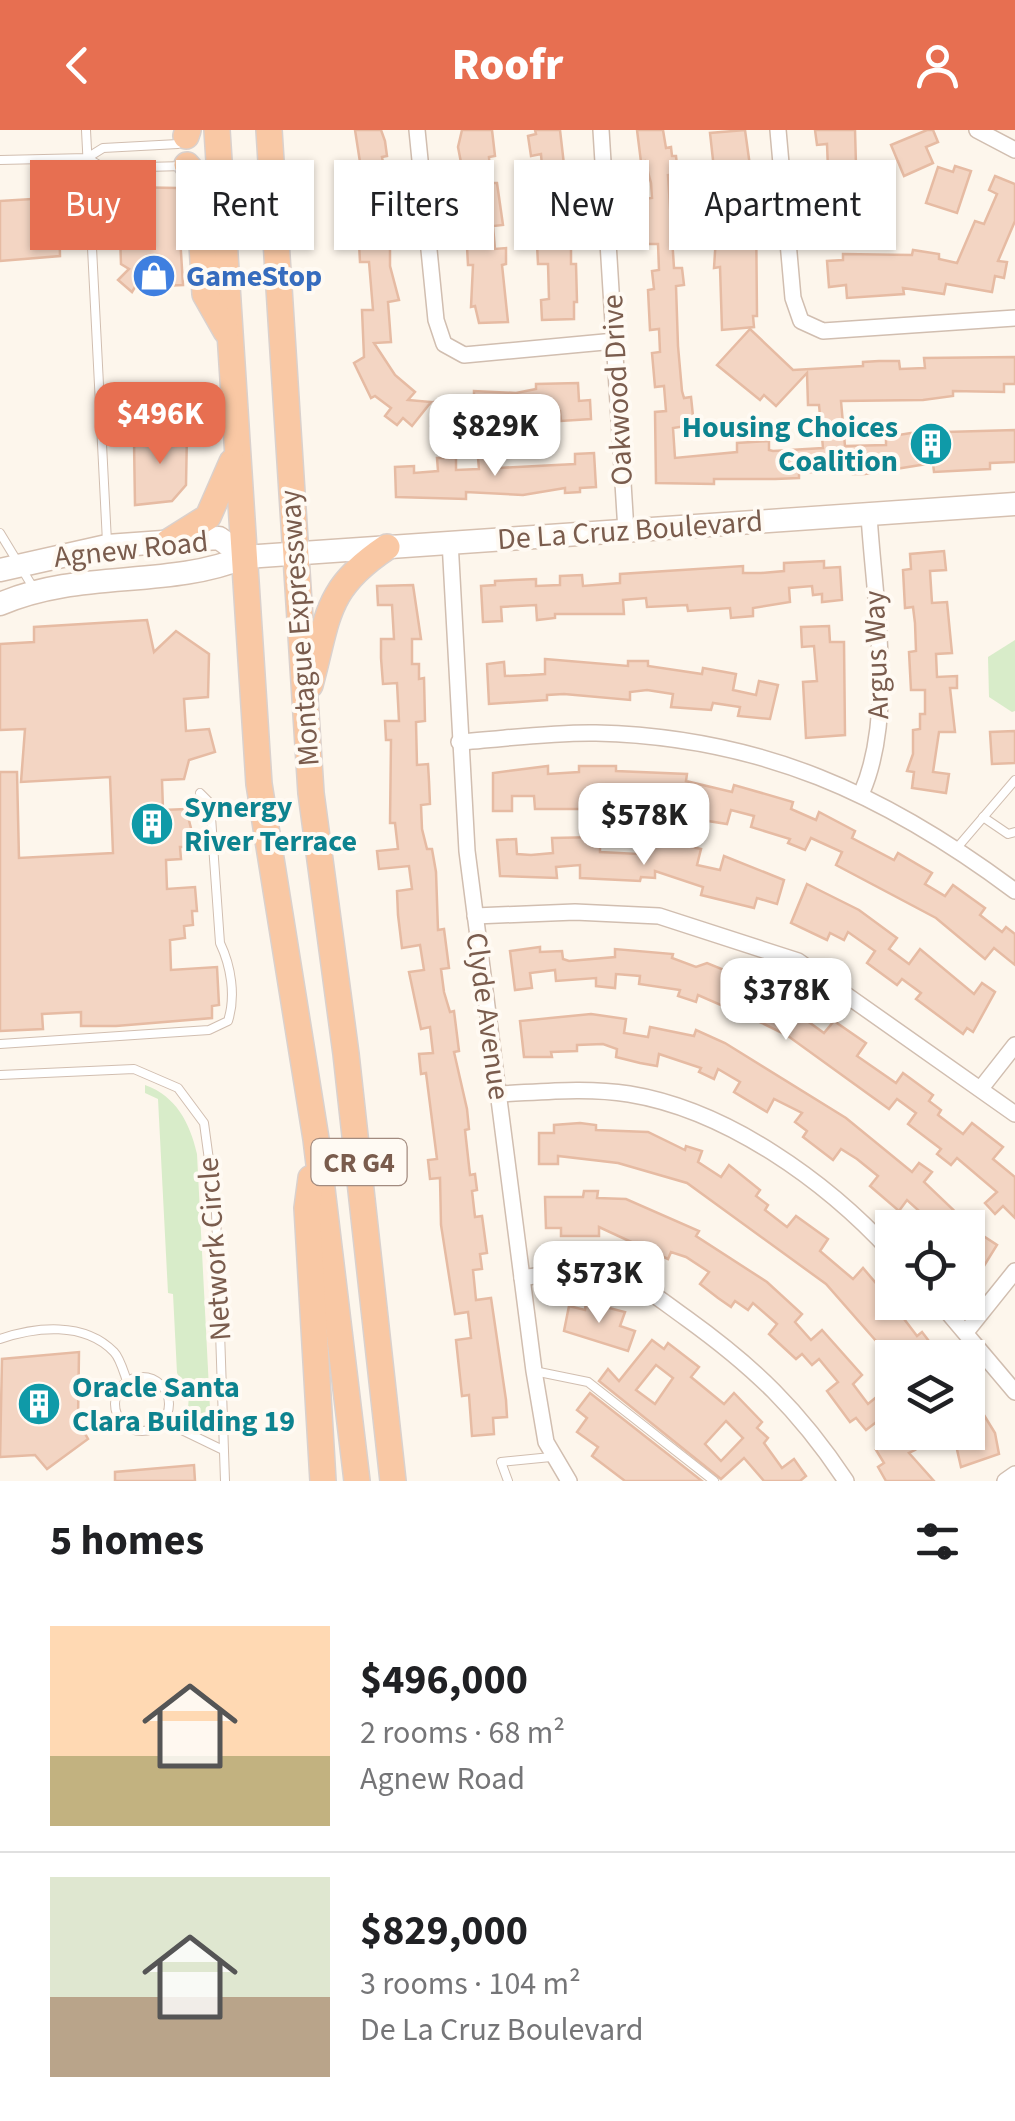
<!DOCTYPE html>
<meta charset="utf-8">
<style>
:root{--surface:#fff;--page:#f2f2f2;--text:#202124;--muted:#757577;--line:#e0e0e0;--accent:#e76f51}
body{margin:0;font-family:"Source Sans 3",sans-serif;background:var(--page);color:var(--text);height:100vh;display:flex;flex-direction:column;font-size:38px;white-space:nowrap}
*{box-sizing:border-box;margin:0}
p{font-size:32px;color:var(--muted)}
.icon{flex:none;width:55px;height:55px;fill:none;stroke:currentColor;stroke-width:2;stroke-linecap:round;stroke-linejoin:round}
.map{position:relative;height:1351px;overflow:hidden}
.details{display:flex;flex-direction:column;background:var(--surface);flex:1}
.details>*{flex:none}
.guide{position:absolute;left:30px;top:30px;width:955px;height:90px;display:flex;gap:20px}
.controls{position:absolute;left:875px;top:1080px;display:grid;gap:20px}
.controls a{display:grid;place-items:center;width:110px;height:110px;border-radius:0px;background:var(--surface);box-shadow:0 2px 8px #0004;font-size:50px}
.price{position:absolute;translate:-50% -85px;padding:0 22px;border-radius:20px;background:#fff;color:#222;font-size:32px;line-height:65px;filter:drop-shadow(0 2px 5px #0008)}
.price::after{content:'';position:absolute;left:50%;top:60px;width:30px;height:22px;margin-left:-15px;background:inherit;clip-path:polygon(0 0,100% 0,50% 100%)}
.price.active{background:var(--accent);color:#fff}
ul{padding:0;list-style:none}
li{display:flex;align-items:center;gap:30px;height:250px;padding:0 50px}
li+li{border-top:2px solid var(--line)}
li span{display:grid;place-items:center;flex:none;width:280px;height:200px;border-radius:0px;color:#555}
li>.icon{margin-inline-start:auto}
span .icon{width:120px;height:120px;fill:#fffc;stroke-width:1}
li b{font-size:42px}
h2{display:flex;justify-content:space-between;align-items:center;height:120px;padding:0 50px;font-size:42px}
.tag{padding:0 35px;border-radius:0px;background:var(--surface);box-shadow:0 2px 8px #0004;font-size:35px;line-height:90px}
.tag.active{background:var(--accent);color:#fff}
header{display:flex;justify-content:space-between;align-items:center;height:130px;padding:0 50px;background:var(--accent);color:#fff;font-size:45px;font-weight:800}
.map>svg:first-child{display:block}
.green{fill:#d8ecc9}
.building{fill:#f3d5c3;stroke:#e6bba3;stroke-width:2.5;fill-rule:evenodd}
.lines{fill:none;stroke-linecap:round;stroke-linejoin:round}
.service-casing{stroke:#d1beb0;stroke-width:10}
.minor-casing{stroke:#d1beb0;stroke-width:18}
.secondary-casing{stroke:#d6c0b0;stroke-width:25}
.trunk-casing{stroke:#dad1cd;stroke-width:28}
.service{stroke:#fff;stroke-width:8}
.minor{stroke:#fff;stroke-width:15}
.secondary{stroke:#fff;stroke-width:22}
.trunk{stroke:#f9c8a4;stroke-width:25}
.labels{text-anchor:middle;stroke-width:8;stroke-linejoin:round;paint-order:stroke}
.shield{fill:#fffaf3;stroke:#a28b7f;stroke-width:2.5}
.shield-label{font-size:28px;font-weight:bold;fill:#7a5c4d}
.shop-label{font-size:30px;font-weight:bold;fill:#366cbe;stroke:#fffaf3;text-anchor:start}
.street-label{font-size:30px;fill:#7a5c4d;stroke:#fffaf3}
.culture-label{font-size:30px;font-weight:bold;fill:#0d838f;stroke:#fffaf3;text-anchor:start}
</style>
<header><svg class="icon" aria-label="back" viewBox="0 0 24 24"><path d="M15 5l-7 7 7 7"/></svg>Roofr<svg class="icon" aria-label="person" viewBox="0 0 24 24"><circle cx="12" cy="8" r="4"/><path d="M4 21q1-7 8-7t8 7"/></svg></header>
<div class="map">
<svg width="1015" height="1351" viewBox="0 0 1015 1351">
<rect width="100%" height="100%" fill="#fdf6ec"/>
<!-- green -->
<g class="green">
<path d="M1015 510V581L1012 582 989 567 988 527Z"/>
<path d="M145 955C176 966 190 993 197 1024L211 1298 187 1292 189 1265 177 1243 173 1164 168 1163 158 969 145 963Z"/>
</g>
<!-- building -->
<g class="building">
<path d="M355 0H381L385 11 387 26 382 27 389 65H393L396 113H390V136L399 170 388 172 391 212 374 213 395 245 415 262 408 270 431 272 412 296 403 288 397 295 385 286 391 278 375 266 371 268 354 233 364 227 362 180H373L369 132H360L359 113 367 112 369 101 365 51 357 52 354 33 360 32Z"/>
<path d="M462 0H492L495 26 489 27 491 53H497L503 95 493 96 495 119 506 118V134L502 135 508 192 479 193 475 176 471 177 473 135H468L466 99H471L470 79 458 17Z"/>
<path d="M535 0H560L566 52 571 51V134H576L577 172H574V189L542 190 541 170 549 169 548 134H538L535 76H545L541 24 531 26 528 6 536 4Z"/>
<path d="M637 0H663L666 18 671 17 672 26H676L678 44 668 45 674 138H682L684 155 676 156 678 216 682 261 684 268 691 267 693 286 685 287 686 296 673 298 675 328 737 322V313L769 311V320L773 321 823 318 819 275H808L807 243 776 276 764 265 760 270 717 235 750 199 793 240 863 236V232L879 231H899L900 239 925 238 924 228 1015 227V254H1004V262L953 261V266L923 270 841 271 845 316 886 315V307L911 303 1015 300V332L990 333V339L934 342 933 333 865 344H853V339L799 343V348L775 349H714V354L656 353 655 282 666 281 664 256 655 257 652 223 660 222 659 199 650 200 648 160 654 159 652 141 659 140 658 114H646L643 69 652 68 651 53 645 31 641 32Z"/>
<path d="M745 0 756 79 757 186H753L754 197 722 200 720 137 714 138 718 75 710 3Z"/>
<path d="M815 0H855L856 35H862L863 52H859L860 84H855V94L822 96 819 40 828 39 827 14 817 15Z"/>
<path d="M927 0H933L938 12 926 17 933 33 904 46 891 15Z"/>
<path d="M955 36 971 41 957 83 926 73 938 37 953 42Z"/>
<path d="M995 46 1015 54V91L998 131 1007 132 1004 148 995 146 992 162 946 154 944 164 903 158 904 164 847 168 846 155 829 157 827 131 843 130V124L912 125 913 120 939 124V129L957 133 975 91 984 94 997 64 989 60Z"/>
<path d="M124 57 177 58 183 155 135 157 132 162 118 150 129 139 121 134 119 75 115 69Z"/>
<path d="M48 68 59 77 60 126 0 131V71Z"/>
<path d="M578 253 579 271 590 270 591 289 561 291 560 281 536 282V290L510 291 511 296 491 298V287L465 289 463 300 431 296 434 272H474V261L516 263 536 259V254Z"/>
<path d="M187 303 186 355 172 371 135 375 134 311 142 304Z"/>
<path d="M594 323 596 357 580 358V362L565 363V358L523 365 466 362V369L396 367 395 337 414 336V343L438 341 437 328H456V340L479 339 478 328 498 327V338L575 334V324Z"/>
<path d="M944 421 946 440 930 441 932 473 947 472 952 523 936 524 937 547 957 546V558H950L955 602H939L933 642 949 644 946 663 912 658 914 642 907 641 913 624V600L920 599V584H925V560H911L909 522 916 521 915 493 913 477 905 478 903 440 911 439 910 424Z"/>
<path d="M824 431V438L840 437 842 470 822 472V464L813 465 812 456 789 458 790 472 753 478V486L731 488 730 478 688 481 687 475 647 477 646 468 623 470 624 484H555V488L537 490 536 475 501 477 502 491 483 492 481 456 495 455V451L536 449V456L560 455V446L582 445 583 456 620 453V444L743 436V443H761L784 441V433Z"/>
<path d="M413 455 421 509H412V534H419V549L424 548 425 591 416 592 417 635 428 634 429 651 430 674 421 675 422 699 427 719H432L436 742 438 800 444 799 449 838 441 839 444 862 450 882 454 881 459 921 454 922 467 979 469 999 465 1000 470 1045 475 1044 477 1060 472 1061 475 1087 482 1086 487 1123 480 1124 482 1139 473 1140 476 1170 491 1168 506 1270 507 1287 493 1288 494 1304 472 1306 469 1265 462 1266 456 1210 471 1208 468 1182 455 1184 441 1095 440 1048 430 1049 428 1030 437 1029 426 943 421 944 419 924 433 923 430 897 421 899 409 842 424 840 420 815 402 818 398 785 397 761 412 759 409 736 379 739 377 721 398 719 395 693H390L391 610H386L385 591H399L397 553 383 554 381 528V509H394L392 475H378L377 456Z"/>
<path d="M147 490 154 522 176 501 209 524 208 567 184 569 186 601 209 599 215 622 189 630 184 649 162 650 163 680 186 679 192 702 188 703V717H180L181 729 166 730 167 759 195 757 197 781H192L193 795 184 796 185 808 170 810 171 840 217 837 219 875 212 876V888L116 896H81V882L42 884 43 899 0 901V642H17L19 728 113 723 110 647 21 652 25 599 0 600V514L34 512V497Z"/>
<path d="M829 496 830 512H844L845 605 806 608 803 552 817 551 814 516 802 517 801 497Z"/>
<path d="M545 529 628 536V531H648V536L702 544 703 538 736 544 733 560 756 565 759 551 778 555 770 589 738 586 740 577 713 573 711 580 671 577 673 564 647 560 630 562V570L564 564 547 565V570L489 574 487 534 504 532 505 546 530 545 545 544Z"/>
<path d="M1015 601V633L992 634 990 602Z"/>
<path d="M548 636V644L579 642V636H616V641L687 644 686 651 732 662 734 655 793 672 791 679 816 690 819 682 855 701 852 708 894 730 898 723 932 743 925 754 945 766 953 755 985 778 980 785 1002 802 1006 797 1015 804V835L994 818 985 829 936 788 836 735 842 722 811 708 805 720 788 713 790 709 751 697 754 686 731 680 727 694 664 684V677L622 672H600V679H535L534 666H512V681H493V643Z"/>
<path d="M600 707V722L638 724 639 710 673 713 701 719 697 735 720 740 724 726 784 750 777 774 757 768 754 778 701 765 703 757 655 741V748L641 747 640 751 580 748V735L556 737 557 748 500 746 497 710 516 709 517 724 531 725 553 723 552 708Z"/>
<path d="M807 754 859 780 897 808 889 819 909 834 920 819 974 864 982 853 995 862 973 902 967 898 963 904 916 869 921 863 902 849 897 855 867 833 875 821 848 802 844 810 830 803 827 810 791 793Z"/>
<path d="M540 817V822L562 821 563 829 569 831 615 827V819L673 824 672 828 696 837 707 833 788 866 803 877 799 885 824 903 834 891 866 913 857 926 896 953 903 943 933 965 929 971 941 980 938 985 963 1004 972 993 1003 1017 993 1029 1015 1047V1088L1003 1076 995 1084 985 1073 997 1062 957 1028 951 1035 937 1024 941 1019 908 994 916 983 897 969 889 979 788 906 762 893 698 865 696 872 678 866 680 860 639 854 640 846 616 844 615 858 596 856V848L556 851 555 840 530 843 532 858 515 860 510 821Z"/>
<path d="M591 884 626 889 624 903 648 907 650 897 694 906 696 900 725 913 846 988 912 1042 919 1033 932 1042 924 1052 965 1091 958 1098H938L907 1070 899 1081 870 1056 878 1046 857 1029 841 1019 833 1030 803 1007 807 1001 795 992 802 983 774 969 767 982 734 962 740 952 718 939 714 949 699 942 701 938 659 924 657 936 640 933 616 927 617 919 603 914 577 915V921L551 922 552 927H524L520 891Z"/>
<path d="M580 993 596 995V1000L648 1002 685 1020 686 1016 702 1021 698 1032 721 1047 729 1035 760 1060 756 1066 768 1075 765 1080 787 1097 796 1086 828 1109 820 1121 853 1149 863 1138 892 1172 902 1177 898 1181 917 1206 922 1202 942 1228H891L826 1154 687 1053 618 1033 558 1026V1034H539V1003H554V995Z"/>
<path d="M584 1061H598L597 1068 626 1069 699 1101 696 1106 767 1152 802 1184 795 1192 811 1210 822 1200 862 1245 853 1254 868 1274 880 1264 892 1280 866 1300 856 1288 850 1292 827 1261 838 1252 819 1229 812 1235 802 1224 796 1229 769 1204 777 1194 753 1173 748 1180 735 1171 731 1177 718 1168 700 1154 709 1142 686 1127 671 1122 668 1129 599 1097V1106H561V1098H546L545 1067H583Z"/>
<path d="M968 1096 997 1115 984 1136 968 1125Z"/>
<path d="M586 1172 625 1182 620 1196 635 1201 628 1221 564 1201 569 1176 585 1180Z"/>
<path d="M652 1210 664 1219 668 1213 699 1237 691 1247 724 1274 734 1263 762 1292 757 1298 768 1308 764 1313 782 1338 794 1329 806 1346 800 1351H764L744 1328 721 1349 599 1251 608 1239 619 1251ZM656 1235 673 1248 655 1274 636 1260ZM726 1291 743 1308 721 1331 705 1314Z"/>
<path d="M79 1222 78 1291 88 1309 47 1339 35 1325 0 1327 2 1229Z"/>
<path d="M968 1259 995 1303 999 1324 961 1337 953 1302H968Z"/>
<path d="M590 1263 702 1351H625L592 1326 598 1317 577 1302 587 1288 577 1280Z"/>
<path d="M905 1303 915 1320 909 1323 934 1351H886L878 1337 884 1333 876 1320Z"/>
<path d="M194 1335 195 1351H115V1342Z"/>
</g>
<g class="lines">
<!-- service casing -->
<g class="service-casing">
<g id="service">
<path d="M86 0 107 412"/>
<path d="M87 28 104 38 185 36"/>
<path d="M0 30 87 28 103 18 178 14 182 9"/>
<path d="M0 403 34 459"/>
<path d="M983 687 1008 704 1015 702"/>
<path d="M956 719 1015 650"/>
<path d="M0 914 209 900 228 891C236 866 231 836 220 813L210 673 200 663"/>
<path d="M0 945 134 939 178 958 204 993 216 1082 225 1351"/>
<path d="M0 1209C35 1197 84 1191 114 1222 120 1228 124 1243 127 1251"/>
<path d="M534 1241 588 1252 714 1351"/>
<circle cx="142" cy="1274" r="27"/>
<path d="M163 1291 223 1320"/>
<path d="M508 1351 501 1332 551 1327"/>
</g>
</g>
<!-- minor casing -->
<g class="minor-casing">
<g id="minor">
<path d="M417 0 436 190 444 214 464 225 615 211"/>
<path d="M601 0 626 401"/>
<path d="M778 0 793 168 801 191 823 201 1015 188"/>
<path d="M977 0 1015 20"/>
<path d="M450 411 467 721 534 1241 546 1312 569 1351"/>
<path d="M459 612C504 609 551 602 596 603 761 607 885 664 1015 761"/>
<path d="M862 662C896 583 874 471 869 385"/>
<path d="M475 786 575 782 659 786 798 831 1015 984"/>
<path d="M982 957 1015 915"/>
<path d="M499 964C542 962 586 957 629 964 727 980 826 1051 892 1123"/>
<path d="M522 1148C552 1143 583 1137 613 1145 641 1152 663 1172 686 1188 754 1237 799 1280 846 1351"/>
<path d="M939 1172 1015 1262"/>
<path d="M966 1202 1015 1141"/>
<path d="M1005 1351 1015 1344"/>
</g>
</g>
<!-- secondary casing -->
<g class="secondary-casing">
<g id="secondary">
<path d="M0 440 107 416 219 408 245 427"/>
<path d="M0 474C81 439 167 459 245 427L1015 374"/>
</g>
</g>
<!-- trunk casing -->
<g class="trunk-casing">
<g id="trunk">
<path d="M217 0 259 654 316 1009 357 1351"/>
<path d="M269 0 311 663 346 924 393 1351"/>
<path d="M186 6 188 0"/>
<path d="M187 35 198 48 205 164 226 201"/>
<path d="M168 412 208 387 232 332"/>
<path d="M310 555C329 486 324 459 387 417"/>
<path d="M311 1048 307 1078 323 1351"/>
</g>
</g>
<!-- service -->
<use href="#service" class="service"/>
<!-- minor -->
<use href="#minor" class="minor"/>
<!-- secondary -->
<use href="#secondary" class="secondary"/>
<!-- trunk -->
<use href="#trunk" class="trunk"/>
</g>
<!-- icons -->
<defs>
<g id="shop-disc" transform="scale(2.25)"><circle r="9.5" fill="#3f7fe0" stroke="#fffaf3"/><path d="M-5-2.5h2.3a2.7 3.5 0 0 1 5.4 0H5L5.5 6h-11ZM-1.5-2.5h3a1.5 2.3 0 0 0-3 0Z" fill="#fff"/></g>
<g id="building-disc" transform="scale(2.25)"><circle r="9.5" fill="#0f9aa8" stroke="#fffaf3"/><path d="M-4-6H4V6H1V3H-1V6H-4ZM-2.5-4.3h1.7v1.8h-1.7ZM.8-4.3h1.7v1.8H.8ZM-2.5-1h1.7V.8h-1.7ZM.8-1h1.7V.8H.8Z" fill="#fff"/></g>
</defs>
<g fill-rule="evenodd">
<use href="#shop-disc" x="154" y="146"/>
<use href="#building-disc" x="931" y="314"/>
<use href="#building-disc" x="152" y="694"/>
<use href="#building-disc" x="39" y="1274"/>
</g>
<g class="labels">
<!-- shield labels -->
<rect class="shield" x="311.5" y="1009" width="95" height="46" rx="8"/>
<g class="shield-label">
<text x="359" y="1042">CR G4</text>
</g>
<!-- shop labels -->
<g class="shop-label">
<text x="186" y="156">GameStop</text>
</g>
<!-- street labels -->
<g class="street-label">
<text transform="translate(617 260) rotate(-93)" y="10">Oakwood Drive</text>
<text transform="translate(630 400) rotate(-4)" y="10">De La Cruz Boulevard</text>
<text transform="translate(131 419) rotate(-6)" y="10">Agnew Road</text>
<text transform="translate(299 498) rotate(-94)" y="10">Montague Expressway</text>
<text transform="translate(876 525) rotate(-92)" y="10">Argus Way</text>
<text transform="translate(488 886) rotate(82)" y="10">Clyde Avenue</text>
<text transform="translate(214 1119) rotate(-94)" y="10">Network Circle</text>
</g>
<!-- culture labels -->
<g class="culture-label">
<text x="898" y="307" text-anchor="end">Housing Choices<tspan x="898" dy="34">Coalition</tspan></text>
<text x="184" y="687">Synergy<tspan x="184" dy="34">River Terrace</tspan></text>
<text x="72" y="1267">Oracle Santa<tspan x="72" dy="34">Clara Building 19</tspan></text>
</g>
</g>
</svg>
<div class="controls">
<a><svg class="icon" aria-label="locate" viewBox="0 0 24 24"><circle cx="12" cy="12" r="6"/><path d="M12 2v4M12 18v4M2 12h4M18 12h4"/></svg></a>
<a><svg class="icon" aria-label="layers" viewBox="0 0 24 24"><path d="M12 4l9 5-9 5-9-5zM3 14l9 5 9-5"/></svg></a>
</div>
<b class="price active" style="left:160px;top:337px">$496K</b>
<b class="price" style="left:495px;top:349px">$829K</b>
<b class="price" style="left:644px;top:738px">$578K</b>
<b class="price" style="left:786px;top:913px">$378K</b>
<b class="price" style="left:599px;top:1196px">$573K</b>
<div class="guide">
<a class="tag active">Buy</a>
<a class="tag">Rent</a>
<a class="tag">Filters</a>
<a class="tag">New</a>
<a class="tag">Apartment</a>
</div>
</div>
<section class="details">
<h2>5 homes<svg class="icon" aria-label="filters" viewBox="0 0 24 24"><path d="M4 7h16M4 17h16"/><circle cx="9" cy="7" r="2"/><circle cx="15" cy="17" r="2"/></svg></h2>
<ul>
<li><span style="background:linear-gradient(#ffd9b3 65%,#c2b280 0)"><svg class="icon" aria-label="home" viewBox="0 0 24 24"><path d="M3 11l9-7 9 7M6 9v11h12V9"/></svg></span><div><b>$496,000</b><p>2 rooms · 68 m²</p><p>Agnew Road</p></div></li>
<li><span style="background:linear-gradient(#dfe7d0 60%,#b9a48a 0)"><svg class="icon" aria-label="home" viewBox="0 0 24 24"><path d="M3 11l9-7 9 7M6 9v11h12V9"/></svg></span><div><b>$829,000</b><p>3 rooms · 104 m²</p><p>De La Cruz Boulevard</p></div></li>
</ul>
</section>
